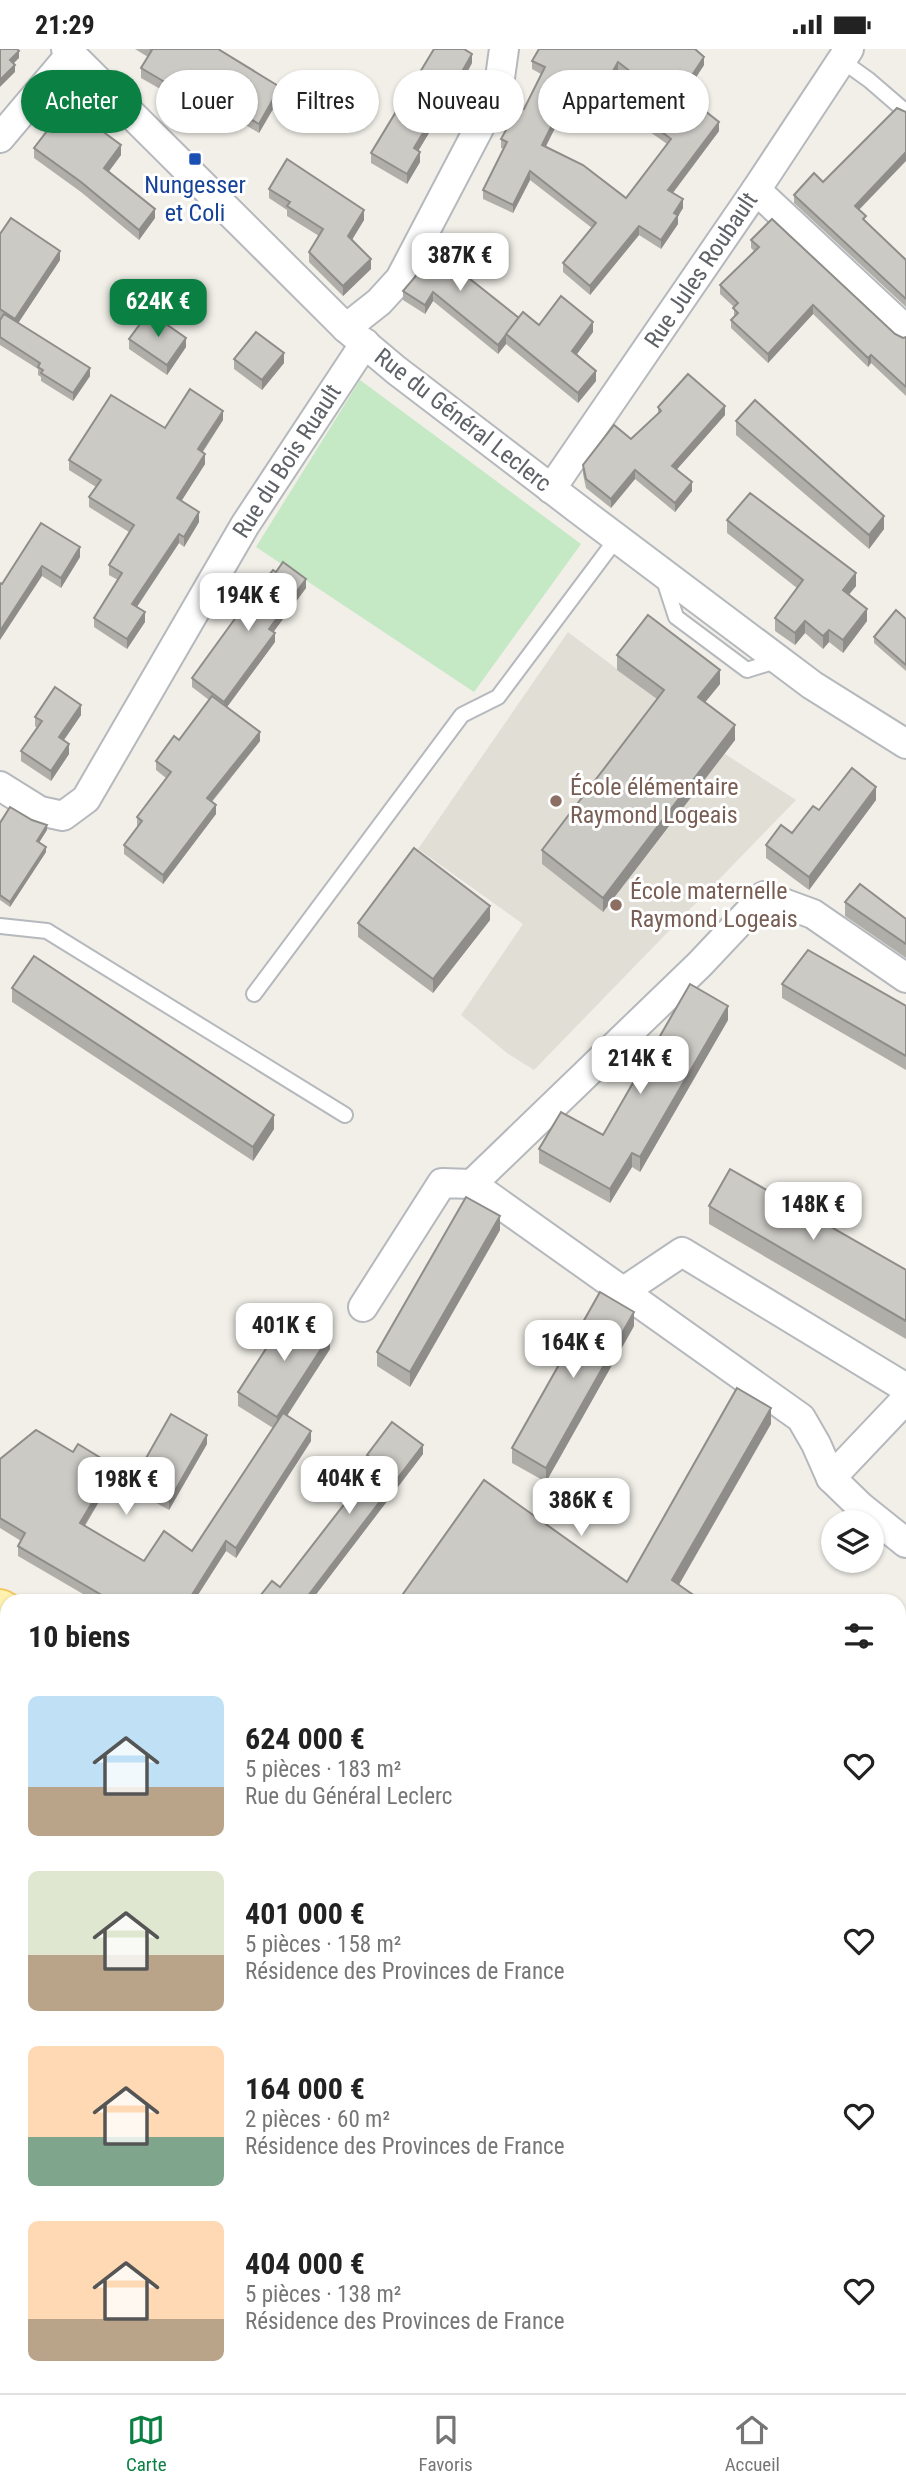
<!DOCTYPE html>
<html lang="fr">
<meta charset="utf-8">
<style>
:root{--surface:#fff;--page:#f2f2f2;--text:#222;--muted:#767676;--line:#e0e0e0;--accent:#0b8043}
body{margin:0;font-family:"Roboto Condensed",sans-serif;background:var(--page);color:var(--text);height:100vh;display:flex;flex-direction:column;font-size:26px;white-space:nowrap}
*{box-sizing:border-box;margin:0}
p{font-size:23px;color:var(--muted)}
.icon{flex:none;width:38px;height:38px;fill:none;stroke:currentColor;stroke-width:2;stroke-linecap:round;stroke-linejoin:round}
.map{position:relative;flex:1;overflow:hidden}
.sheet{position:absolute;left:0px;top:1545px;width:906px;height:800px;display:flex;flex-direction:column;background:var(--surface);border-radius:21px 21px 0 0;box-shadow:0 2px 5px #0004}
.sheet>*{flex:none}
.banner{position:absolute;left:21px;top:21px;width:864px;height:63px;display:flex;gap:14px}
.buttons{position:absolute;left:821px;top:1461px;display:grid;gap:14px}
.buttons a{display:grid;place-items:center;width:63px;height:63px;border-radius:50%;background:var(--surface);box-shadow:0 2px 5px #0004;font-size:35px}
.price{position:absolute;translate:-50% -60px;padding:0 16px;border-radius:14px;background:#fff;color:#222;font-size:23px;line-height:46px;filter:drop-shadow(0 2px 4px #0008)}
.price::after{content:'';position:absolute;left:50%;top:42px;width:21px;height:16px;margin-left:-10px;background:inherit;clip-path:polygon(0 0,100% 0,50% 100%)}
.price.active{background:var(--accent);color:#fff}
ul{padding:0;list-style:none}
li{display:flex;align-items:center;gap:21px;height:175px;padding:0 28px}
li span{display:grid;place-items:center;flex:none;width:196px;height:140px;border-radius:10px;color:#555}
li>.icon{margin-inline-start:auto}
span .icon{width:84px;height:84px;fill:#fffc;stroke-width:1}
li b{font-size:30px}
h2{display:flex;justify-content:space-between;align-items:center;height:84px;padding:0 28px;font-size:30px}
.tag{padding:0 24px;border-radius:32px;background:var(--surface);box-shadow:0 2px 5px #0004;font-size:24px;line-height:63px}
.tag.active{background:var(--accent);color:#fff}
.status{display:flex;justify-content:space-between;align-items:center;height:49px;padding:0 35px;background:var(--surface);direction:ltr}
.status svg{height:19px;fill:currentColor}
.tab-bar{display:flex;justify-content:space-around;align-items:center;height:98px;border-top:2px solid var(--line);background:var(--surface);font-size:19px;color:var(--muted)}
.tab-bar a{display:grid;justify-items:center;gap:4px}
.tab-bar .active{color:var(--accent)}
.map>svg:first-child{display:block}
.education{fill:#e1ded6}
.green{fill:#c5e8c5}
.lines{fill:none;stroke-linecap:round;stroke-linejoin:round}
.service-casing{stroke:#b5b8bc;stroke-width:18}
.minor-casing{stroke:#b5b8bc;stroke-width:32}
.secondary-casing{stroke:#b6babf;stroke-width:42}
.primary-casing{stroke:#f2c960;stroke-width:42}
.service{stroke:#fff;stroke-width:14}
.minor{stroke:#fff;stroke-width:28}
.secondary{stroke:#fff;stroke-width:38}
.primary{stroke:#fff2af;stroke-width:38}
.rail-casing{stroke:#b6b7b8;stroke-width:8}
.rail{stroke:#fff;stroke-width:5;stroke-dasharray:16;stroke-linecap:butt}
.wall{fill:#afaea9;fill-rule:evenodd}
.shaded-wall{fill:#8f8d8a}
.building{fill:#cccac5;stroke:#8f8d8a;stroke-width:2;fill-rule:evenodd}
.transit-dot{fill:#1a4fb4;stroke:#fff;stroke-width:2.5}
.education-dot{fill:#8d6e63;stroke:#fff;stroke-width:2.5}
.labels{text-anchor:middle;stroke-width:6;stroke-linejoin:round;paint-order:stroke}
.transit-label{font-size:24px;fill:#164399;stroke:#fff}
.street-label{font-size:24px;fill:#5f6368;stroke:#fff}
.education-label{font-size:24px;fill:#785e54;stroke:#fff;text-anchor:start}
</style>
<div class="status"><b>21:29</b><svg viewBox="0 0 49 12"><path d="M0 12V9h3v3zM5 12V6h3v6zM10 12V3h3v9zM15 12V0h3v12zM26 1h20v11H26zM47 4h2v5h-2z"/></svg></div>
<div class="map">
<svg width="906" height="2344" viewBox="0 0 906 2344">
<rect width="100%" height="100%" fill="#f1efe8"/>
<!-- education -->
<path class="education" d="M648 580 720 635 698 662 725 705 796 751 534 1021 507 1004 461 966 523 875 418 800 568 583 617 620Z"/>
<!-- green -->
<g class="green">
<path d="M360 331 581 495 474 643 256 498Z"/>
<path d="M265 2338H332L345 2344H277Z"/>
</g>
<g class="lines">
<!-- service casing -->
<g class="service-casing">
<g id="service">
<path d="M841 11 869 31 906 63"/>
<path d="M663 528 676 568 747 621 779 611"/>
<path d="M0 877 47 882 345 1066"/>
<path d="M254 945 462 666 498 648 617 489"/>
<path d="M0 2227 7 2231"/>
<path d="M228 2338 241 2344"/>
</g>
</g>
<!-- minor casing -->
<g class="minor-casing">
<g id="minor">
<path d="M66 0 346 279 396 321 578 460 812 636 906 695"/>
<path d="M0 89 71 5"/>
<path d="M756 141 906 281"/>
<path d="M346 279 379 253 400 230 498 43 504 0"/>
<path d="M551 440 756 141 849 0"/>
<path d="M0 737 40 762 63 767 86 750 245 476 365 294"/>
<path d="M906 929 813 865 764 847 700 915 472 1135 801 1369 816 1395 831 1429 861 1458 906 1494"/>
<path d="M624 1242 682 1203 906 1339"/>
<path d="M363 1258 442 1134 472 1135"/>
<path d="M831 1429 906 1350"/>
<path d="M0 2088 7 2091"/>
</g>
</g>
<!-- secondary casing -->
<g class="secondary-casing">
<path id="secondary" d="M900 1995 906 1988"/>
</g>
<!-- primary casing -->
<g class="primary-casing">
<g id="primary">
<path d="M0 1560 7 1564"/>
<path d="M0 1610 7 1614"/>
<path d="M900 2086 906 2090"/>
<path d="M900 2126 906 2130"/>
<path d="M900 2157 906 2161"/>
<path d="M451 2344 460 2338"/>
</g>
</g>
<!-- service -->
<use href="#service" class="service"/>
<!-- minor -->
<use href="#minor" class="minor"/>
<!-- secondary -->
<use href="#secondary" class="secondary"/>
<!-- primary -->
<use href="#primary" class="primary"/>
<!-- rail casing -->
<g class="rail-casing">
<g id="rail">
<path d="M0 2143 7 2146"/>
<path d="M0 2160 7 2163"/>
<path d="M380 2338 393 2344"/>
<path d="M416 2338 429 2344"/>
</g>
</g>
<!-- rail -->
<use href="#rail" class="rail"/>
</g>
<!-- wall -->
<g class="wall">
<path d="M135 0H218L280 48 259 84 203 51 197 61 141 29V19L148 8Z"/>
<path d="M539 0 704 16 684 46 719 82 673 144 683 159 678 167V175L661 200 639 186 590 246 563 223V214L592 179 530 131 513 164 483 150V141L504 100 501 99V90L524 60 541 25 532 20V12ZM618 22 654 50 643 69V78L667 95 626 149 546 97 572 45 598 58Z"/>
<path d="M472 14 463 31 465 42 451 63 444 59 418 102 420 113 407 135 371 114V104Z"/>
<path d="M34 99 121 106 109 122 155 169 139 191 81 143 34 109Z"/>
<path d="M823 133 906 211V258L794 154V146Z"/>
<path d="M269 140 364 171 352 191 371 220 343 247 309 213V203L319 187 287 167V161L269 149Z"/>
<path d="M0 185 60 211 18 274 90 327 73 352 41 332V328L38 326V320L0 296Z"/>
<path d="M751 191 895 285 903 289 906 288V347L871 314 868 318 813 265 768 314 731 279V271L734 268V258L720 245V236L754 202 751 199Z"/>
<path d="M455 209 464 225 519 269 539 276 593 283 576 306 596 332 578 354 506 295 498 305 433 252 425 265 403 251V242Z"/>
<path d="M129 290 186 298 167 326 129 300Z"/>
<path d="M234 310 284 314 262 341 234 320Z"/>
<path d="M658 358 725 366 676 421 692 442 675 463 635 430 611 459 586 439 583 425V416L631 390 658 365Z"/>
<path d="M223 371 203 403 205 415 181 452 199 473 184 498 179 494 137 558 145 573 127 600 94 578V569L118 531 109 526V516L129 483 89 458V448L96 438 69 421V411L165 379Z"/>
<path d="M736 372 884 480 869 500 736 386Z"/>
<path d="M727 471 856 537 849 545 867 572 843 604 829 593 823 600 805 584 795 596 775 582V569L797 539 727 484Z"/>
<path d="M41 474 80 508 61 539 42 527 2 535Z"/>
<path d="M276 523 306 539 273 583 275 593 227 658 260 692 212 753 216 765 163 835 124 805V796L137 778V768L166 729 156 721V712L179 691 209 651 192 638V629Z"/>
<path d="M906 570V622L874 594V588Z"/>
<path d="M617 606 720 635 705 653 735 691 603 863 542 815V801L657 650 617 621Z"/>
<path d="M81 666 64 691 69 705 51 732 21 712V702L37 679 35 677V668Z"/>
<path d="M876 751 809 841 766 809V796L792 784 819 761Z"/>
<path d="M0 774 47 781 39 793 46 803 10 858 0 851Z"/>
<path d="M845 853 906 870V909L845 867Z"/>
<path d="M490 871 433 944 358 888V874Z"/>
<path d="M782 935 906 957V1021L782 949Z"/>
<path d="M12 939 274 1080 253 1112 12 953Z"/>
<path d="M728 971 640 1123 632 1118 610 1154 539 1114V1100L603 1086Z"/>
<path d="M709 1157 906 1221V1290L709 1175Z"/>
<path d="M500 1181 410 1338 377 1317V1303Z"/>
<path d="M634 1277 546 1433 512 1414V1399Z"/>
<path d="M330 1300 287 1367 311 1392 236 1509 226 1502 194 1552H95L18 1507V1497L21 1492 0 1479V1410L73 1403 114 1427 85 1477 144 1512 192 1502 273 1379 238 1357V1343Z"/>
<path d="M207 1395 169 1461 133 1441V1432Z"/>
<path d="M423 1405 311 1552H256L280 1538 372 1419 367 1415V1406Z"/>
<path d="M0 1701 7 1704V1810L0 1807Z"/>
<path d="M7 1816V1899L0 1896V1832Z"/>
<path d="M0 1977 7 1980V2050L0 2047Z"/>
<path d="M597 2338H620L612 2344H601Z"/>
</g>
<!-- shaded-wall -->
<g class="shaded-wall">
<path d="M19 2V9L10 18V11Z"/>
<path d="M472 5V14L459 38V28Z"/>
<path d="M704 8V16L681 52V43Z"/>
<path d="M618 13V22L598 58V49Z"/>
<path d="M15 16V23L0 38V31Z"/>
<path d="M465 32V42L451 63V53Z"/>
<path d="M572 36V45L542 105V96Z"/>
<path d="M280 38V48L259 84V75Z"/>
<path d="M203 42V51L197 61V52Z"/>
<path d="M444 49V59L414 109V99Z"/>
<path d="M719 73V82L668 150V141Z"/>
<path d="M121 96V106L104 129V119Z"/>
<path d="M420 103V113L407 135V125Z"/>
<path d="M906 103V112L855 165V157Z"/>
<path d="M530 122V131L513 164V156Z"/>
<path d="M683 150V159L678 167V175L661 200V191L674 164Z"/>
<path d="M155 160V169L139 191V181Z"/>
<path d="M364 161V171L348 197V187Z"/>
<path d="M639 177V186L590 246V237Z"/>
<path d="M60 202V211L15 279V270Z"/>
<path d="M371 210V220L343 247V237Z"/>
<path d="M433 243V252L425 265V256Z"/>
<path d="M813 256V265L768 314V305Z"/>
<path d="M593 273V283L572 312V302Z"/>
<path d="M506 286V295L498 305V296Z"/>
<path d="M186 289V298L167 326V316Z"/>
<path d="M284 304V314L262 341V331Z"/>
<path d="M871 306V314L868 318V309Z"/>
<path d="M90 319V327L73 352V344Z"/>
<path d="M596 322V332L578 354V344Z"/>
<path d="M725 357V366L672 426V417Z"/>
<path d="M223 362V371L198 409V400Z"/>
<path d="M205 405V415L177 459V449Z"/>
<path d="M635 421V430L611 459V450Z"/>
<path d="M692 433V442L675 463V454Z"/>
<path d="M199 463V473L184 498V488Z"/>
<path d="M884 467V480L869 500V486Z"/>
<path d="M179 485V494L132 565V555Z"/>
<path d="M80 498V508L61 539V529Z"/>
<path d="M42 517V527L0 591V582Z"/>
<path d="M856 524V537L843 553V541Z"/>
<path d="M306 530V539L269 589V580Z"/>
<path d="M867 560V572L843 604V591Z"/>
<path d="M145 563V573L127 600V590Z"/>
<path d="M805 572V584L795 596V584Z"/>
<path d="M829 581V593L823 600V587Z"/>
<path d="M275 584V593L224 662V653Z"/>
<path d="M720 621V635L698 662V648Z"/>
<path d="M81 656V666L59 698V688Z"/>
<path d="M735 676V691L603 863V849Z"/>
<path d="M260 683V692L207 758V749Z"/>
<path d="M69 695V705L51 732V722Z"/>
<path d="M876 738V751L809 841V828Z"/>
<path d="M216 756V765L163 835V826Z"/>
<path d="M47 776V781L37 797V792Z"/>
<path d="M46 798V803L10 858V853Z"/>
<path d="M490 857V871L433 944V930Z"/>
<path d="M728 957V971L640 1123V1108Z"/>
<path d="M274 1066V1080L253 1112V1098Z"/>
<path d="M632 1104V1118L610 1154V1140Z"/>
<path d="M500 1167V1181L410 1338V1323Z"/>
<path d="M634 1263V1277L546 1433V1419Z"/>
<path d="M330 1286V1300L277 1382V1368Z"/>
<path d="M771 1359V1375L672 1548V1531Z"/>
<path d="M311 1382V1392L236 1509V1499Z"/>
<path d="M207 1386V1395L169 1461V1452Z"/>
<path d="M423 1396V1405L311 1552H304Z"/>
<path d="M114 1417V1427L80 1484V1474Z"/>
<path d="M226 1492V1502L194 1552H188Z"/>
<path d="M901 1676V1689L900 1691V1679Z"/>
<path d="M906 1925V1938L900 1945V1932Z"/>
<path d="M605 2338H620L612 2344H605Z"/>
</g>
<!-- building -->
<g class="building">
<path d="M0 0H17L19 2 10 11 15 16 0 31Z"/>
<path d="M150 0H218L280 38 259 75 203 42 197 52 141 19 152 1Z"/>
<path d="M434 0H464L472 5 459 28 465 32 451 53 444 49 414 99 420 103 407 125 371 104Z"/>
<path d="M539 0H695L704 8 681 43 719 73 668 141 683 150 674 164 678 166 661 191 639 177 590 237 563 214 596 174 530 122 513 156 483 141 507 93 501 90 511 72 514 73 521 59 524 60 545 18 532 12ZM618 13 657 43 643 69 671 90 626 149 583 116 542 96 572 36 598 49Z"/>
<path d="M67 56 121 96 104 119 155 160 139 181 81 133 34 99Z"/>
<path d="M897 59 906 63V103L855 157 866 167 863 170 906 211V250L794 146 814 124 823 133Z"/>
<path d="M287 110 364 161 348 187 371 210 343 237 309 203 323 180 287 157 290 153 269 140Z"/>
<path d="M11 169 60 202 15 270 0 260V185Z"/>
<path d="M772 170 895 285 903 289 906 288V338L871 306 868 309 813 256 768 305 731 271 738 264 733 259 738 254 720 236 759 198 751 191Z"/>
<path d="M435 190 455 202 453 207 464 216 460 222 519 269 498 296 433 243 425 256 403 242 415 228Z"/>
<path d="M561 247 593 273 572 302 596 322 578 344 506 285 523 263 539 276Z"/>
<path d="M149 263 186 289 167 316 129 290Z"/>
<path d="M4 265 90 319 73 344 41 324 43 321 38 318 40 314 0 288V271Z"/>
<path d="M256 283 284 304 262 331 234 310Z"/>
<path d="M688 325 725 357 672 417 692 433 675 454 635 421 611 450 586 430 583 416 614 376 631 390 661 362 658 358Z"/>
<path d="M190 340 223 362 198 400 205 405 177 449 199 463 184 488 179 485 132 555 145 563 127 590 94 569 122 524 109 516 134 476 89 448 101 431 69 411 111 346 165 379Z"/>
<path d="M755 351 884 467 869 486 736 372Z"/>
<path d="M750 444 856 524 843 541 867 560 843 591 829 581 823 587 805 572 795 584 775 569 803 531 727 471Z"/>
<path d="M41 474 80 498 61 529 42 517 0 582V534L2 535Z"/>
<path d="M283 513 306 530 269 580 275 584 224 653 192 629 242 560 273 521 276 523Z"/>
<path d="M896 561 906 570V616L874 588Z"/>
<path d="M648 566 720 621 698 648 735 676 603 849 542 801 664 641 617 606Z"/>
<path d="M55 638 81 656 59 688 69 695 51 722 21 702 42 672 35 668Z"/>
<path d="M212 647 260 683 207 749 216 756 163 826 124 796 142 772 137 768 171 723 156 712 174 687 179 691Z"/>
<path d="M852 719 876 738 809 828 766 796 781 776 792 784 813 757 819 761Z"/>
<path d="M10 758 32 771 47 776 37 792 46 798 10 853 0 846V774Z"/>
<path d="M414 799 490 857 433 930 358 874Z"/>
<path d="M860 835 906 870V895L845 853Z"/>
<path d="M808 901 906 957V1007L782 935Z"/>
<path d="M34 907 274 1066 253 1098 12 939Z"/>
<path d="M690 935 728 957 640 1108 632 1104 610 1140 539 1100 561 1063 603 1086Z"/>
<path d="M730 1120 906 1221V1272L709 1157Z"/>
<path d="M466 1148 500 1167 410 1323 377 1303Z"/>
<path d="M600 1243 634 1263 546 1419 512 1399Z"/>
<path d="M293 1258 330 1286 277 1368 238 1343Z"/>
<path d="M737 1339 771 1359 672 1531 702 1552H398L484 1431 627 1533Z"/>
<path d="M283 1364 311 1382 236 1499 226 1492 188 1552H112L18 1497 25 1484 0 1469V1410L36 1381 73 1403 78 1395 114 1417 80 1474 144 1512 164 1482 192 1502Z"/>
<path d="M171 1365 207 1386 169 1452 133 1432Z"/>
<path d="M392 1373 423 1396 304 1552H256L272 1532 280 1538 377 1413 367 1406Z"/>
<path d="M0 1701 7 1704V1801L0 1798Z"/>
<path d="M900 1809 906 1814V1925L900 1932Z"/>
<path d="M7 1816V1890L0 1887V1832Z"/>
<path d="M0 1977 7 1980V2041L0 2038Z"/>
<path d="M900 2182 906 2185V2344H861L863 2338H900V2254L901 2251 900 2250Z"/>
<path d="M0 2312 7 2314V2338H158L171 2344H0Z"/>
<path d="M740 2338H838L851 2344H737Z"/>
</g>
<!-- markers -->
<rect class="transit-dot" x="188" y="103" width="14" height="14" rx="3.5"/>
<g class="education-dot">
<circle cx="556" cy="752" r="7"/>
<circle cx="616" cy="856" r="7"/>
</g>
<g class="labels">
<!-- transit labels -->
<g class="transit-label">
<text x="195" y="144">Nungesser<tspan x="195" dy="28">et Coli</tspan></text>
</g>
<!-- street labels -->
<g class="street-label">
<text transform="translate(701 221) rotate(-56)" y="8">Rue Jules Roubault</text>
<text transform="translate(463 371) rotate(38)" y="8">Rue du Général Leclerc</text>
<text transform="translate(287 412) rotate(-57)" y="8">Rue du Bois Ruault</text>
</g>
<!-- education labels -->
<g class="education-label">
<text x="570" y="746">École élémentaire<tspan x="570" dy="28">Raymond Logeais</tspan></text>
<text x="630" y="850">École maternelle<tspan x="630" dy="28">Raymond Logeais</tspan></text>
</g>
</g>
</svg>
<div class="buttons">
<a><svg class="icon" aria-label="layers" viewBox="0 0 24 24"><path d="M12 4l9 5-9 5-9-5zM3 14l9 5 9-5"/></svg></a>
</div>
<b class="price" style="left:460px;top:244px">387K €</b>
<b class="price active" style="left:158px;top:290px">624K €</b>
<b class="price" style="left:248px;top:584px">194K €</b>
<b class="price" style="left:640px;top:1047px">214K €</b>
<b class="price" style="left:813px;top:1193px">148K €</b>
<b class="price" style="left:284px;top:1314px">401K €</b>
<b class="price" style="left:573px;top:1331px">164K €</b>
<b class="price" style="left:349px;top:1467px">404K €</b>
<b class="price" style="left:126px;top:1468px">198K €</b>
<b class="price" style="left:581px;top:1489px">386K €</b>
<div class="banner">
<a class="tag active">Acheter</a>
<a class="tag">Louer</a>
<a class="tag">Filtres</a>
<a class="tag">Nouveau</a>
<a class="tag">Appartement</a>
</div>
<section class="sheet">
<h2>10 biens<svg class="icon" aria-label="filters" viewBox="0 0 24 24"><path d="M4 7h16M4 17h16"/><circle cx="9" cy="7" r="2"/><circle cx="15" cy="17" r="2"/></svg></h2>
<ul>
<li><span style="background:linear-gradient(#bfe0f5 65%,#b9a48a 0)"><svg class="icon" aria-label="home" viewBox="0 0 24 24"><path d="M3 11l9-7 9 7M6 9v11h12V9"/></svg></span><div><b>624 000 €</b><p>5 pièces · 183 m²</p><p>Rue du Général Leclerc</p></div><svg class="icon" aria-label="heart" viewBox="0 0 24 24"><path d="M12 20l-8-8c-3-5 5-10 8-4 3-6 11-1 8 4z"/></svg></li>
<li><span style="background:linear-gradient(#dfe7d0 60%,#b9a48a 0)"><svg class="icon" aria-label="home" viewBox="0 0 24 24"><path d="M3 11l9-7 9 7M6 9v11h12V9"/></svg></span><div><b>401 000 €</b><p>5 pièces · 158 m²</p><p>Résidence des Provinces de France</p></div><svg class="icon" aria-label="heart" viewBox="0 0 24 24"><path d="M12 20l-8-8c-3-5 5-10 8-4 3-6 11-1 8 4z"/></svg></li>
<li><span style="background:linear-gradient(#ffd9b3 65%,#7fa58c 0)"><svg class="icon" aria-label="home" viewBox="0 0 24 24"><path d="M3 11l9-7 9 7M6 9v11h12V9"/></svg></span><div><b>164 000 €</b><p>2 pièces · 60 m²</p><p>Résidence des Provinces de France</p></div><svg class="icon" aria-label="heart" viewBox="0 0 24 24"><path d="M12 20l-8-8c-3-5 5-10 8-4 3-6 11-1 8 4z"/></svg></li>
<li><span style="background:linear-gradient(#ffd9b3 70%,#b9a48a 0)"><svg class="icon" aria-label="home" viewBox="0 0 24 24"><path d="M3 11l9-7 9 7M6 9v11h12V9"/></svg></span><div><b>404 000 €</b><p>5 pièces · 138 m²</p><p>Résidence des Provinces de France</p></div><svg class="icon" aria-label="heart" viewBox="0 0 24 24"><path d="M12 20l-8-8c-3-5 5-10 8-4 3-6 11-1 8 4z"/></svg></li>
</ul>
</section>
</div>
<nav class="tab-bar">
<a class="active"><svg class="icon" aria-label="map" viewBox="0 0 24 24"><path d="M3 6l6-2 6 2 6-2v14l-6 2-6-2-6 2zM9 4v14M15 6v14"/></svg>Carte</a>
<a><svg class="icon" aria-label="saved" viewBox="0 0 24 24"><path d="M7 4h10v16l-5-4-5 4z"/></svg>Favoris</a>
<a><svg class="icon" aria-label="home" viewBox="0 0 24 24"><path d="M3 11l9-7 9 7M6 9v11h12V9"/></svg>Accueil</a>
</nav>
